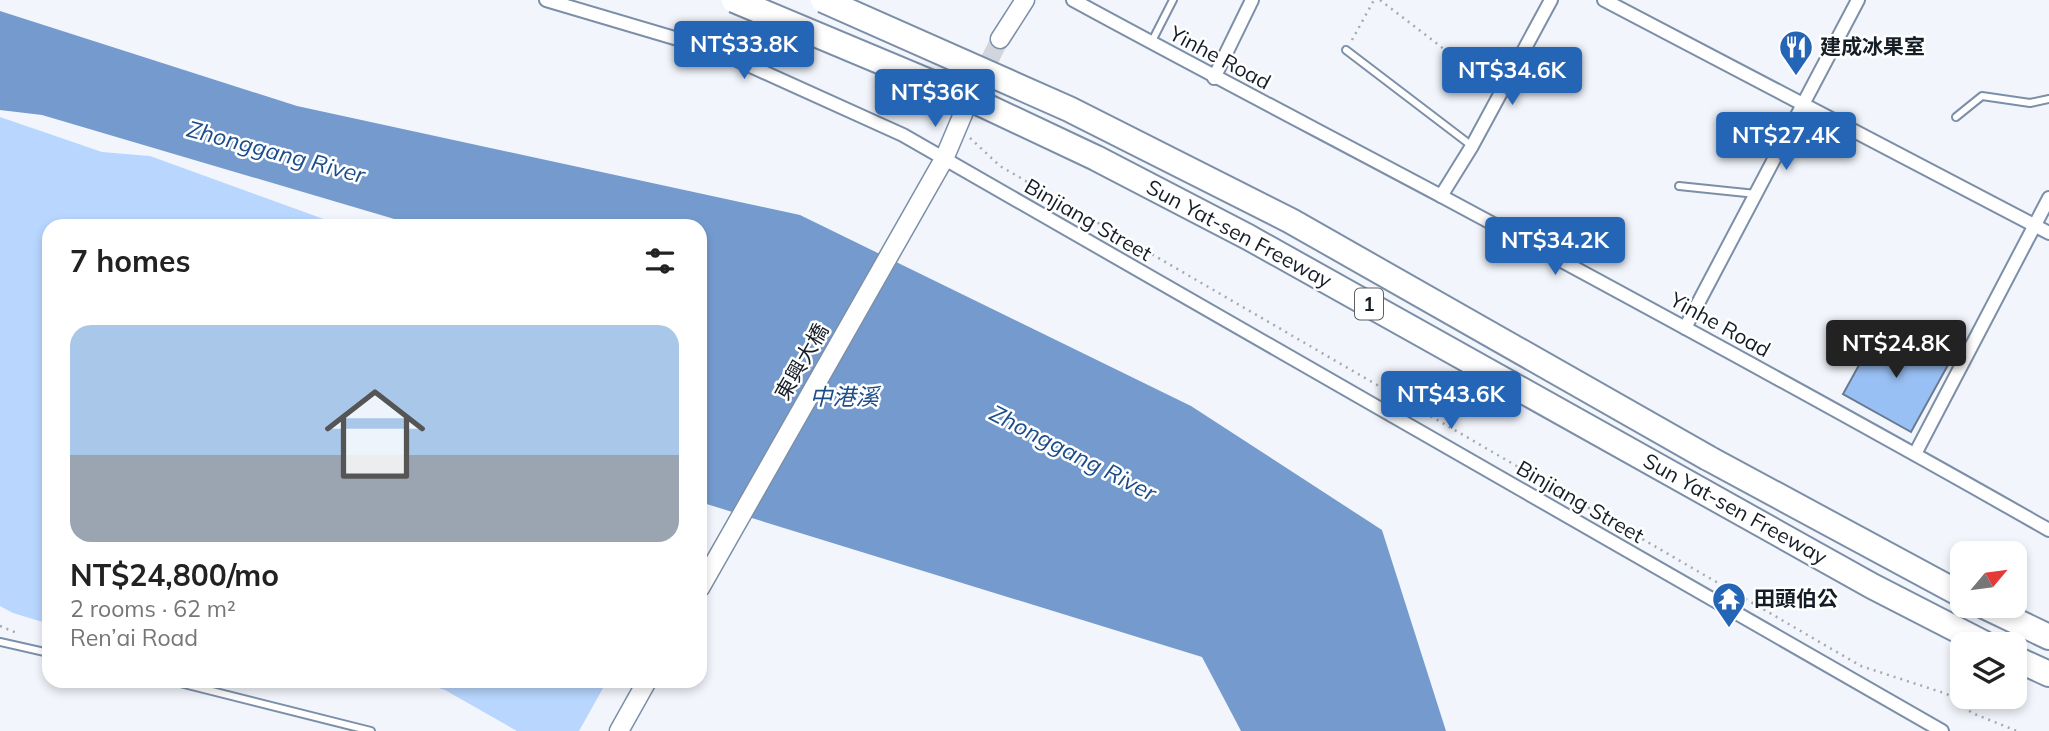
<!DOCTYPE html>
<meta charset="utf-8">
<style>
:root{--surface:#fff;--page:#f2f2f2;--text:#222;--muted:#767676;--accent:#2565b6}
body{margin:0;font-family:Mulish,"Noto Sans TC",sans-serif;background:var(--page);color:var(--text);height:100vh;display:flex;flex-direction:column;font-size:26px;white-space:nowrap}
*{box-sizing:border-box;margin:0}
p{font-size:23px;color:var(--muted)}
.icon{flex:none;width:38px;height:38px;fill:none;stroke:currentColor;stroke-width:2;stroke-linecap:round;stroke-linejoin:round}
.map{position:relative;flex:1;overflow:hidden}
.panel{position:absolute;left:42px;top:219px;width:665px;height:469px;display:flex;flex-direction:column;background:var(--surface);border-radius:21px;box-shadow:0 4px 10px #0003}
.panel>*{flex:none}
.needle{width:46px;rotate:61deg}
.tools{position:absolute;left:1950px;top:541px;display:grid;gap:14px}
.tools a{display:grid;place-items:center;width:77px;height:77px;border-radius:14px;background:var(--surface);box-shadow:0 4px 10px #0003;font-size:35px}
.price{position:absolute;translate:-50% -60px;padding:0 16px;border-radius:7px;background:var(--accent);color:#fff;font-size:23px;line-height:46px;filter:drop-shadow(0 2px 4px #0008)}
.price::after{content:'';position:absolute;left:50%;top:42px;width:21px;height:16px;margin-left:-10px;background:inherit;clip-path:polygon(0 0,100% 0,50% 100%)}
.price.on{background:#222;color:#fff}
ul{padding:0;list-style:none}
li{display:grid;align-content:center;gap:14px;height:371px;padding:0 28px}
li span{display:grid;place-items:center;height:217px;border-radius:21px;color:#555}
li>.icon{margin-inline-start:auto}
span .icon{width:126px;height:126px;fill:#fffc;stroke-width:1}
li b{font-size:30px}
h2{display:flex;justify-content:space-between;align-items:center;height:84px;padding:0 28px;font-size:30px}
.map>svg:first-child{display:block}
.green{fill:#b8d6fe}
.water{fill:#759bce}
.building{fill:#99c0f4;stroke:#687a92;stroke-width:2}
.lines{fill:none;stroke-linecap:round;stroke-linejoin:round}
.secondary-tunnel{stroke:#d1d5dc;stroke-width:18;stroke-dasharray:18 9;stroke-linecap:butt}
.lane-casing{stroke:#7c8fa8;stroke-width:10}
.street-casing{stroke:#7c8fa8;stroke-width:16}
.secondary-casing{stroke:#7c8fa8;stroke-width:21}
.highway-casing{stroke:#7c8fa8;stroke-width:28}
.path{stroke:#a4aab1;stroke-width:2.5;stroke-dasharray:2 5;stroke-linecap:butt}
.lane{stroke:#fff;stroke-width:6}
.street{stroke:#fff;stroke-width:12}
.secondary{stroke:#fff;stroke-width:18}
.highway{stroke:#fff;stroke-width:24}
.highway-bridge-casing{stroke:#7c8fa8;stroke-width:28;stroke-linecap:butt}
.highway-bridge{stroke:#fff;stroke-width:24}
.labels{text-anchor:middle;stroke-width:5;stroke-linejoin:round;paint-order:stroke}
.shield{fill:#fff;stroke:#5b6167;stroke-width:2}
.shield-label{font-size:19px;font-weight:bold;fill:#151d26}
.poi-label{font-size:21px;font-weight:bold;fill:#151d26;stroke:#fff;text-anchor:start}
.street-label{font-size:21px;fill:#151d26;stroke:#fff}
.water-label{font-size:23px;font-style:italic;fill:#1c4d8b;stroke:#fff}
</style>
<div class="map">
<svg width="2049" height="731" viewBox="0 0 2049 731">
<rect width="100%" height="100%" fill="#f2f6fc"/>
<!-- green -->
<g class="green">
<path d="M0 117 102 152 150 156 343 226H49V624L13 613 0 606Z"/>
<path d="M417 681H607L579 731H517L445 690Z"/>
</g>
<!-- water -->
<path class="water" d="M0 11 297 106 800 215 1191 406 1382 530 1446 731H1241L1202 657 700 502V226H418L42 115 0 110Z"/>
<!-- building -->
<path class="building" d="M1880 327 1948 365 1911 432 1843 394Z"/>
<g class="lines">
<!-- secondary-tunnel -->
<path class="secondary-tunnel" d="M966 108 1000 39"/>
<!-- lane casing -->
<g class="lane-casing">
<g id="lane">
<path d="M1151 43 1173 0"/>
<path d="M1346 50 1472 146"/>
<path d="M1956 117 1982 96 2030 103 2049 99"/>
<path d="M1679 186 1756 194"/>
<path d="M0 642 49 653"/>
<path d="M172 681 371 731"/>
</g>
</g>
<!-- street casing -->
<g class="street-casing">
<g id="street">
<path d="M546 0 715 50 903 135 1942 731"/>
<path d="M1073 0C1196 67 1319 131 1443 197 1646 306 1849 416 2049 530"/>
<path d="M1604 0 2049 233"/>
<path d="M1214 78 1252 0"/>
<path d="M1441 196 1472 146 1551 0"/>
<path d="M1685 328 1858 0"/>
<path d="M1915 454 2049 198"/>
</g>
</g>
<!-- secondary casing -->
<g class="secondary-casing">
<g id="secondary">
<path d="M1000 39 1025 0"/>
<path d="M700 588 944 159 963 114"/>
<path d="M619 731 647 681"/>
</g>
</g>
<!-- highway casing -->
<g class="highway-casing">
<g id="highway">
<path d="M1708 458 1962 595"/>
<path d="M1984 606 2049 637"/>
<path d="M2014 658 2049 674"/>
</g>
</g>
<!-- path -->
<g class="path">
<path d="M1380 0 1453 56"/>
<path d="M1352 40 1374 0"/>
<path d="M970 138 1000 166 1861 666 1947 694 1972 713 2017 731"/>
<path d="M0 626 19 634"/>
</g>
<!-- lane -->
<use href="#lane" class="lane"/>
<!-- street -->
<use href="#street" class="street"/>
<!-- secondary -->
<use href="#secondary" class="secondary"/>
<!-- highway -->
<use href="#highway" class="highway"/>
<!-- highway-bridge casing -->
<g class="highway-bridge-casing">
<g id="highway-bridge">
<path d="M734 0 975 101 1096 158 1248 237 1872 586 1985 644"/>
<path d="M823 0 1069 109 1291 221 1708 458"/>
</g>
</g>
<!-- highway-bridge -->
<use href="#highway-bridge" class="highway-bridge"/>
</g>
<!-- icons -->
<defs>
<g id="restaurant-pin" transform="scale(1.75)"><path d="M0 17L-7.5 6A9.5 9.5 0 1 1 7.5 6Z" fill="#2565b6" stroke="#fff"/><path d="M-5-6h1v4h1v-4h1v4h1v-4h1v5L-1.5 .5V6h-2V.5L-5-1ZM5-6V6H3V1.5H1.5Q1.5-4 5-6Z" fill="#fff"/></g>
<g id="temple-pin" transform="scale(1.75)"><path d="M0 17L-7.5 6A9.5 9.5 0 1 1 7.5 6Z" fill="#2565b6" stroke="#fff"/><path d="M0-6L5-2H3V0L6.5 2.5H4V6H1.5V3h-3V6H-4V2.5H-6.5L-3 0V-2H-5Z" fill="#fff"/></g>
</defs>
<g fill-rule="evenodd">
<use href="#restaurant-pin" x="1796" y="47"/>
<use href="#temple-pin" x="1729" y="599"/>
</g>
<g class="labels">
<!-- shield labels -->
<rect class="shield" x="1355" y="288.5" width="28" height="31" rx="5"/>
<g class="shield-label">
<text x="1369" y="311">1</text>
</g>
<!-- poi labels -->
<g class="poi-label">
<text x="1820" y="54">建成冰果室</text>
<text x="1754" y="606">田頭伯公</text>
</g>
<!-- street labels -->
<g class="street-label">
<text transform="translate(1220 58) rotate(28)" y="7">Yinhe Road</text>
<text transform="translate(1088 220) rotate(30)" y="7">Binjiang Street</text>
<text transform="translate(1239 234) rotate(28)" y="7">Sun Yat-sen Freeway</text>
<text transform="translate(1720 325) rotate(29)" y="7">Yinhe Road</text>
<text transform="translate(802 362) rotate(-60)" y="7">東興大橋</text>
<text transform="translate(1580 502) rotate(30)" y="7">Binjiang Street</text>
<text transform="translate(1735 509) rotate(29)" y="7">Sun Yat-sen Freeway</text>
</g>
<!-- water labels -->
<g class="water-label">
<text transform="translate(276 152) rotate(15)" y="8">Zhonggang River</text>
<text x="844" y="405">中港溪</text>
<text transform="translate(1073 453) rotate(27)" y="8">Zhonggang River</text>
</g>
</g>
</svg>
<div class="tools">
<a><svg class="needle" viewBox="-14 -14 28 28"><path d="M0-13l5 13h-10z" fill="#e53935"/><path d="M0 13l5-13h-10z" fill="#767676"/></svg></a>
<a><svg class="icon" aria-label="layers" viewBox="0 0 24 24"><path d="M12 4l9 5-9 5-9-5zM3 14l9 5 9-5"/></svg></a>
</div>
<b class="price" style="left:744px;top:81px">NT$33.8K</b>
<b class="price" style="left:1512px;top:107px">NT$34.6K</b>
<b class="price" style="left:935px;top:129px">NT$36K</b>
<b class="price" style="left:1786px;top:172px">NT$27.4K</b>
<b class="price" style="left:1555px;top:277px">NT$34.2K</b>
<b class="price on" style="left:1896px;top:380px">NT$24.8K</b>
<b class="price" style="left:1451px;top:431px">NT$43.6K</b>
<section class="panel">
<h2>7 homes<svg class="icon" aria-label="filters" viewBox="0 0 24 24"><path d="M4 7h16M4 17h16"/><circle cx="9" cy="7" r="2"/><circle cx="15" cy="17" r="2"/></svg></h2>
<ul>
<li><span style="background:linear-gradient(#a9c7e8 60%,#9aa5b1 0)"><svg class="icon" aria-label="home" viewBox="0 0 24 24"><path d="M3 11l9-7 9 7M6 9v11h12V9"/></svg></span><div><b>NT$24,800/mo</b><p>2 rooms · 62 m²</p><p>Ren’ai Road</p></div></li>
</ul>
</section>
</div>
